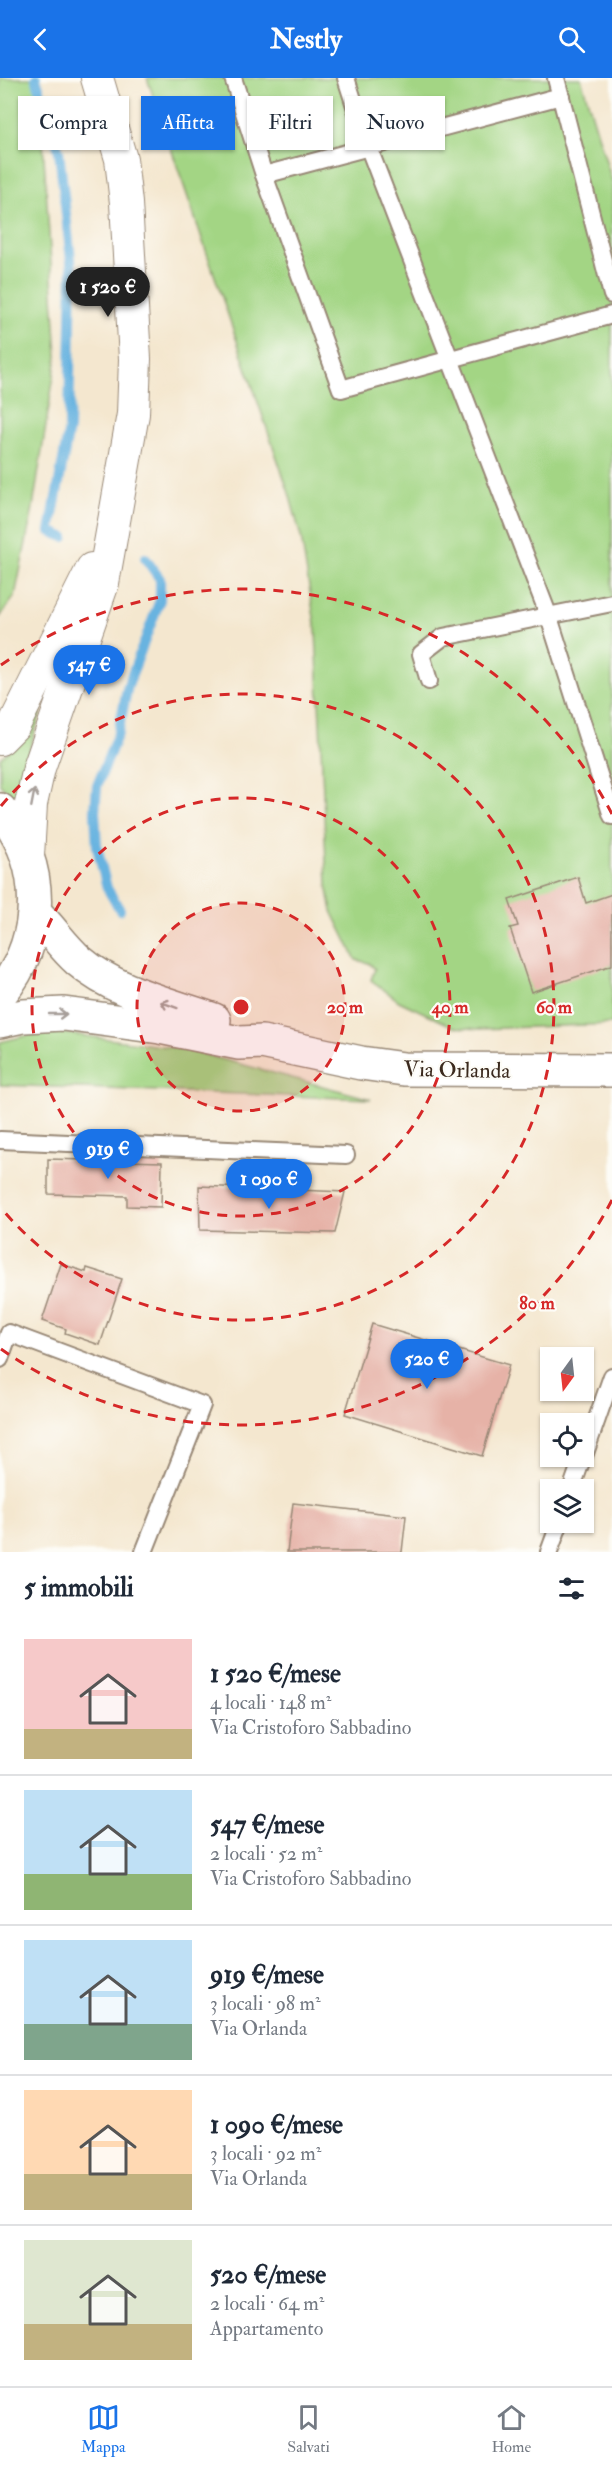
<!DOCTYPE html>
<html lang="it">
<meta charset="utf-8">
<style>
:root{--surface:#fff;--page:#f6f6f7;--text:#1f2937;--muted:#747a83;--line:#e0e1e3;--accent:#1a73e8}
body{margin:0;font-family:"IM FELL Double Pica",serif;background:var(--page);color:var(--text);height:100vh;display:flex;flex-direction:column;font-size:22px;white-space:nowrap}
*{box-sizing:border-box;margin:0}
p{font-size:20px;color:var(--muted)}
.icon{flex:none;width:33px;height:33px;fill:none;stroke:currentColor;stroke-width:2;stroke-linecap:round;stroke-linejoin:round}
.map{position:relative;height:1474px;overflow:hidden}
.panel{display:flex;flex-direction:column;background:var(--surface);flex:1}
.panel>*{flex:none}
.guide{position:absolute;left:18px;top:18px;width:576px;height:54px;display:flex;gap:12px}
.needle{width:39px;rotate:195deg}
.fabs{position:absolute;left:540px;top:1269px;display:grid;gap:12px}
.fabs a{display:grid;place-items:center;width:54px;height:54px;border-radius:0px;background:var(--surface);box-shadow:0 2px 4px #0004;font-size:30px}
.price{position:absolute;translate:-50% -51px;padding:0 14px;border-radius:21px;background:var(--accent);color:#fff;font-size:20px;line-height:39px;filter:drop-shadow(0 2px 3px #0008)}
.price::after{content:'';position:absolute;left:50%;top:36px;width:18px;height:14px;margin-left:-9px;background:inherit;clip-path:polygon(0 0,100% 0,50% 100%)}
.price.selected{background:#222;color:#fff}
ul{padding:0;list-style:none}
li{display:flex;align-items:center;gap:18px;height:150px;padding:0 24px}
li+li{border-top:2px solid var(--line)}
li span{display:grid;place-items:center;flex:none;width:168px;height:120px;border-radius:0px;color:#555}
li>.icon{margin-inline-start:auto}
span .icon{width:72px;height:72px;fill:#fffc;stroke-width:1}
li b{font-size:26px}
h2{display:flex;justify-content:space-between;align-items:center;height:72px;padding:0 24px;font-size:26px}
.chip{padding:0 21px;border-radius:0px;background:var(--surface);box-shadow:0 2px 4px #0004;font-size:21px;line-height:54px}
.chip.selected{background:var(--accent);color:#fff}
header{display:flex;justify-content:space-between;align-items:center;height:78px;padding:0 24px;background:var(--accent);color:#fff;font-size:27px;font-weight:700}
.tab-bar{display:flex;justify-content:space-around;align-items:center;height:84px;border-top:2px solid var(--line);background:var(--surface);font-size:16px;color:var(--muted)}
.tab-bar a{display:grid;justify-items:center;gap:3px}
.tab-bar .selected{color:var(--accent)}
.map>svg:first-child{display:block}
.green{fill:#a3d584;stroke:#6f8051;stroke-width:1.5}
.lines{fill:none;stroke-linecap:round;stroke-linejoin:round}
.stream{stroke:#67b3e0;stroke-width:10}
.building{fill:#e6b2a7}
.service-casing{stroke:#988876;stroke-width:20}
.minor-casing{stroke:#988876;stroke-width:34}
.primary-casing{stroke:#988876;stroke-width:36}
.service{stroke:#fff;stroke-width:16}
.minor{stroke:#fff;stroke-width:32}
.primary{stroke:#fff;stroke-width:33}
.oneway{stroke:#a79f9a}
.ring{fill:none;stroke:#d62828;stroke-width:3;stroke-dasharray:10 8}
.labels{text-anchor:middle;stroke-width:4.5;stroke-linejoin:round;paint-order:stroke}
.street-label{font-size:22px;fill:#3b2a1e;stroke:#fdfcf7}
.centre{fill:#d62828;stroke:#fdfcf7;stroke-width:3}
.ring-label{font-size:18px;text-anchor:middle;font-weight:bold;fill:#d62828;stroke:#fdfcf7;stroke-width:4.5;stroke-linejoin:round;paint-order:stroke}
</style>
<header><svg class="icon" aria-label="back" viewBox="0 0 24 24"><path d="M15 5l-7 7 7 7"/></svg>Nestly<svg class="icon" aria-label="search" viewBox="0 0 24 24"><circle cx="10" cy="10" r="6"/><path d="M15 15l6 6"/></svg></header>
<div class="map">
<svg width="612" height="1474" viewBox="0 0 612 1474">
<rect width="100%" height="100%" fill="#fdfcf7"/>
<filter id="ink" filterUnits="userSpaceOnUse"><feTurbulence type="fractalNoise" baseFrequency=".0167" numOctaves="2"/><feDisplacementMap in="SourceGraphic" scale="12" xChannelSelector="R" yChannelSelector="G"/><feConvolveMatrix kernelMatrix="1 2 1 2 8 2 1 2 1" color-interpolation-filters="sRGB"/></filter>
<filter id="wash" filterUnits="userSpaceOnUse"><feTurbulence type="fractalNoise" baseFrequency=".008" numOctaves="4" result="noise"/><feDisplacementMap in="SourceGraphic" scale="24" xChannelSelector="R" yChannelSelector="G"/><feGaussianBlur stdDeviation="1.35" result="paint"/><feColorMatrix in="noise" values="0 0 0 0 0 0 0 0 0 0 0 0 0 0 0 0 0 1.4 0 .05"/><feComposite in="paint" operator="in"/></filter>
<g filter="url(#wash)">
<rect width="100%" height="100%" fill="#f4e7cf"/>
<!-- green -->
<g class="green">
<path d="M0 0H35L42 49 57 278 32 435 15 518 0 539Z"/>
<path d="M147 0H581L612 103V946L479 951 454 949 399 923 371 902 375 891 369 885 356 882 332 833 327 807 316 552 301 459 289 415Z"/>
<path d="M42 630 15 721 0 707V680L12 670Z"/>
<path d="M55 954 184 971 371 1021 0 1007V964L37 955Z"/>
</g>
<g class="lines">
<!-- stream -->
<g class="stream">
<path d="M36 0 59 73 72 191 69 350 50 453 64 459"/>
<path d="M120 832 107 810 97 769 95 734 97 708 118 655 128 607 160 522V501L145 480"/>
</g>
</g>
<g id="blocks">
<!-- building -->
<g class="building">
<path d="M578 799 586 825 612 816V887L531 914 510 850 518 848 509 822Z"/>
<path d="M48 1081 162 1084 161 1129 127 1128V1118L48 1116Z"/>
<path d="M199 1108 345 1114 335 1155 200 1152Z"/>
<path d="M61 1186 86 1194 87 1190 122 1201 100 1267 65 1255 66 1251 42 1243Z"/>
<path d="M372 1246 509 1287 482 1378 345 1336Z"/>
<path d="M293 1425 406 1438 402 1474H287Z"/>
</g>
</g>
</g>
<g filter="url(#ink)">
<use href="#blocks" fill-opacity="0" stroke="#988876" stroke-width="1.5"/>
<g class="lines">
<!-- service casing -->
<g class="service-casing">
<g id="service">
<path d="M233 0 264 97 341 311 612 237"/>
<path d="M346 0 368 68 548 536 612 738"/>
<path d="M556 0 612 217"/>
<path d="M264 97 561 18"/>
<path d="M429 603 421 576 443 559 612 525"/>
<path d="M0 1062 346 1077"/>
<path d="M0 1281 9 1255 202 1327 144 1474"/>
<path d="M584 1378 612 1298"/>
<path d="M571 1412 583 1378"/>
<path d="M549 1474 560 1444"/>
</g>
</g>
<!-- minor casing -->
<g class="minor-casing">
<g id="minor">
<path d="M0 661 14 647 92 491"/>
<path d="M28 778 31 726 39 690 103 505 133 336 135 281 126 125 121 81 97 0"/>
</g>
</g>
<!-- primary casing -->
<g class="primary-casing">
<g id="primary">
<path d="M0 732C47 786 45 862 0 916"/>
<path d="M35 835C51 850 62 868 79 883 116 915 170 926 214 942"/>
<path d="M0 943 23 938 64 936 160 949 239 965 262 964 361 985 404 991 612 992"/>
</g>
</g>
<!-- service -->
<use href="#service" class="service"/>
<!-- minor -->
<use href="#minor" class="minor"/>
<!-- primary -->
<use href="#primary" class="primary"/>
</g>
<!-- one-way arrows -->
<defs><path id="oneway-shaft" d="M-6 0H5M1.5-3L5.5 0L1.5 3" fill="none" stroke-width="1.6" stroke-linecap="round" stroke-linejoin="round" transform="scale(1.5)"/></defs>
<g class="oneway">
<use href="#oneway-shaft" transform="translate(33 720) rotate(-79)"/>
<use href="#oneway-shaft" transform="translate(169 927) rotate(-160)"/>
<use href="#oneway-shaft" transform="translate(58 936)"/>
</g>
</g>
<!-- distance rings -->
<circle cx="241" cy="929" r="104" fill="#d62828" fill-opacity=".12"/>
<g class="ring">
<circle cx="241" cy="929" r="104"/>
<circle cx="241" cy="929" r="209"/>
<path d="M1 728A313 313 0 1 1 1 1130"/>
<path d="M612 1122A418 418 0 0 1 1 1271M1 587A418 418 0 0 1 612 736"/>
</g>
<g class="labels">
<!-- street labels -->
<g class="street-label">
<text transform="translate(457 991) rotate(1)" y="8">Via Orlanda</text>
</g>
</g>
<circle cx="241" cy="929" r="9" class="centre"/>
<g class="ring-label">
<text x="345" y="935">20 m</text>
<text x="450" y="935">40 m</text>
<text x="554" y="935">60 m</text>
<text x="537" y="1231">80 m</text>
</g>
</svg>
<div class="fabs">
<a><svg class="needle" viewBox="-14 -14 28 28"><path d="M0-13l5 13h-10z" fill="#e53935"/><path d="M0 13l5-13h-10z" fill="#747a83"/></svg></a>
<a><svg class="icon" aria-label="locate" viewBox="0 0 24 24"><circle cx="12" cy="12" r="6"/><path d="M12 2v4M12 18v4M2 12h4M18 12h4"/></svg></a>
<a><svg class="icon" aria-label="layers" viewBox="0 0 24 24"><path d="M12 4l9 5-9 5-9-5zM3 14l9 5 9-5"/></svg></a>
</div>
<b class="price selected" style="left:108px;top:240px">1 520 €</b>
<b class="price" style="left:89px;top:618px">547 €</b>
<b class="price" style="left:108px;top:1102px">919 €</b>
<b class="price" style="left:269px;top:1132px">1 090 €</b>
<b class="price" style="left:427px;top:1312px">520 €</b>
<div class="guide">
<a class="chip">Compra</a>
<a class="chip selected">Affitta</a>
<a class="chip">Filtri</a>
<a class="chip">Nuovo</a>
</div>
</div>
<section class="panel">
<h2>5 immobili<svg class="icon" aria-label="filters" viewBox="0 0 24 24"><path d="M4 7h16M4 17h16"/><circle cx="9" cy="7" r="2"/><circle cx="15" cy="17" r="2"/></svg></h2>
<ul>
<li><span style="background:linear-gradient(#f6c9c9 75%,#c2b280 0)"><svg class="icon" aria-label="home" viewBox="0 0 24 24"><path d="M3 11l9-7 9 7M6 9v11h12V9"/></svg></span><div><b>1 520 €/mese</b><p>4 locali · 148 m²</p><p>Via Cristoforo Sabbadino</p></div></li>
<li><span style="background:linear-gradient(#bfe0f5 70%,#8fb573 0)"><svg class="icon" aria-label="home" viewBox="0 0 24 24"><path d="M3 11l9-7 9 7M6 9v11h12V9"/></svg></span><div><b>547 €/mese</b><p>2 locali · 52 m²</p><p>Via Cristoforo Sabbadino</p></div></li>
<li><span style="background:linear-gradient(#bfe0f5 70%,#7fa58c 0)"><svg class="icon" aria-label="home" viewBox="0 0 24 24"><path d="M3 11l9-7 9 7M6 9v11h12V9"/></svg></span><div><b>919 €/mese</b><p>3 locali · 98 m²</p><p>Via Orlanda</p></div></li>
<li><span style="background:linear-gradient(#ffd9b3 70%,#c2b280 0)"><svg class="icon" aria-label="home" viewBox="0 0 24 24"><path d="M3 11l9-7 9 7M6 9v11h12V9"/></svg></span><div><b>1 090 €/mese</b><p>3 locali · 92 m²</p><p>Via Orlanda</p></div></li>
<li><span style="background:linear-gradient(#dfe7d0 70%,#c2b280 0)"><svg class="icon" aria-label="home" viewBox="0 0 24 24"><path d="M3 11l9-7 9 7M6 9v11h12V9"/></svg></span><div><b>520 €/mese</b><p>2 locali · 64 m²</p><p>Appartamento</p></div></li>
</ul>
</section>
<nav class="tab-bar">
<a class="selected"><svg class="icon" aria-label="map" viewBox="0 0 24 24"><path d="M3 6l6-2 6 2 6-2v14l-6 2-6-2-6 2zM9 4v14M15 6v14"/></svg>Mappa</a>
<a><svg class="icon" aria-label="saved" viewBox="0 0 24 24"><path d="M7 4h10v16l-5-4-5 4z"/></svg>Salvati</a>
<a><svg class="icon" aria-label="home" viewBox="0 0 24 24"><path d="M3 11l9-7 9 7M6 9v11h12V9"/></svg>Home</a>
</nav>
